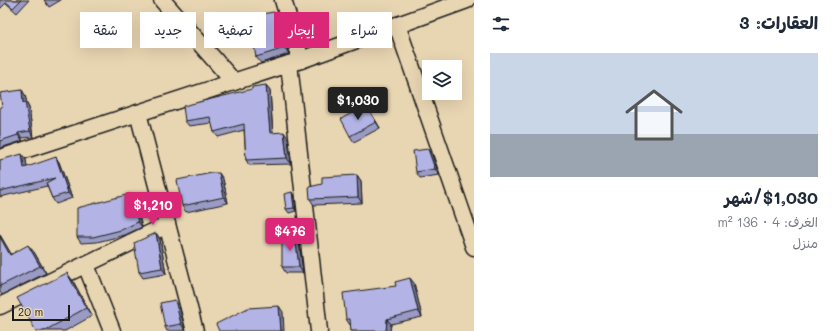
<!DOCTYPE html>
<html lang="ar">
<meta charset="utf-8">
<style>
:root{--surface:#fff;--page:#f2f2f3;--text:#1f2937;--muted:#747a83;--line:#e0e1e3;--accent:#db2777}
body{margin:0;font-family:Mali,"Playpen Sans Arabic",sans-serif;background:var(--page);color:var(--text);direction:rtl;height:100vh;display:flex;flex-direction:column;font-size:15px;white-space:nowrap}
*{box-sizing:border-box;margin:0}
p{font-size:13px;color:var(--muted)}
.icon{flex:none;width:22px;height:22px;fill:none;stroke:currentColor;stroke-width:2;stroke-linecap:round;stroke-linejoin:round}
.map{position:relative;flex:1;overflow:hidden;direction:ltr}
.drawer{display:flex;flex-direction:column;background:var(--surface);width:360px}
.drawer>*{flex:none}
.banner{position:absolute;left:12px;top:12px;width:380px;height:36px;direction:rtl;display:flex;gap:8px}
.tools{position:absolute;left:422px;top:60px;display:grid;gap:8px}
.tools a{display:grid;place-items:center;width:40px;height:40px;border-radius:0px;background:var(--surface);box-shadow:0 4px 16px #0002;font-size:20px}
.scale{position:absolute;left:12px;bottom:10px;width:58px;box-sizing:border-box;padding-left:4px;border:2px solid #1c1c1c;border-top:0;font-size:11px;line-height:14px;white-space:nowrap;color:#1c1c1c;-webkit-text-stroke:3px #e8d5b2;paint-order:stroke}
.price{position:absolute;translate:-50% -34px;padding:0 9px;border-radius:4px;background:var(--accent);color:#fff;font-size:13px;line-height:26px;filter:drop-shadow(0 1px 2px #0008)}
.price::after{content:'';position:absolute;left:50%;top:24px;width:12px;height:9px;margin-left:-6px;background:inherit;clip-path:polygon(0 0,100% 0,50% 100%)}
.price.current{background:#222;color:#fff}
ul{padding:0;list-style:none}
li{display:grid;align-content:center;gap:8px;height:212px;padding:0 16px}
li+li{border-top:1px solid var(--line)}
li span{display:grid;place-items:center;height:124px;border-radius:0px;color:#555}
li>.icon{margin-inline-start:auto}
span .icon{width:72px;height:72px;fill:#fffc;stroke-width:1}
li b{font-size:17px}
h2{display:flex;justify-content:space-between;align-items:center;height:48px;padding:0 16px;font-size:17px}
.pill{padding:0 14px;border-radius:0px;background:var(--surface);box-shadow:0 4px 16px #0002;font-size:14px;line-height:36px}
.pill.current{background:var(--accent);color:#fff}
main{display:flex;flex:1;min-height:0}
.map>svg:first-child{display:block}
.lines{fill:none;stroke-linecap:round;stroke-linejoin:round}
.street-casing{stroke:#1c1c1c;stroke-width:19}
.street{stroke:#e8d5b2;stroke-width:16}
.wall{fill:#9a9bc5;stroke:#1c1c1c}
.shaded-wall{fill:#7d7ea0;stroke:#1c1c1c}
.building{fill:#b3b4e5;stroke:#1c1c1c}
</style>
<main>
<section class="drawer">
<h2>العقارات: 3<svg class="icon" aria-label="filters" viewBox="0 0 24 24"><path d="M4 7h16M4 17h16"/><circle cx="9" cy="7" r="2"/><circle cx="15" cy="17" r="2"/></svg></h2>
<ul>
<li><span style="background:linear-gradient(#c9d6e8 65%,#9aa5b1 0)"><svg class="icon" aria-label="home" viewBox="0 0 24 24"><path d="M3 11l9-7 9 7M6 9v11h12V9"/></svg></span><div><b>$1,030/شهر</b><p>الغرف: 4 · 136 m²</p><p>منزل</p></div></li>
</ul>
</section>
<div class="map">
<svg width="474" height="331" viewBox="0 0 474 331">
<rect width="100%" height="100%" fill="#e8d5b2"/>
<filter id="ink" filterUnits="userSpaceOnUse"><feTurbulence type="fractalNoise" baseFrequency=".025" numOctaves="2"/><feDisplacementMap in="SourceGraphic" scale="8" xChannelSelector="R" yChannelSelector="G"/><feConvolveMatrix kernelMatrix="1 2 1 2 8 2 1 2 1" color-interpolation-filters="sRGB"/></filter>
<g filter="url(#ink)">
<g class="lines">
<!-- street casing -->
<g class="street-casing">
<g id="street">
<path d="M162 0 234 82"/>
<path d="M283 0 301 60"/>
<path d="M397 25 474 247"/>
<path d="M289 64 319 331"/>
<path d="M138 113 195 331"/>
<path d="M0 158 301 60 467 0"/>
<path d="M86 265 112 331"/>
<path d="M0 306 167 225"/>
</g>
</g>
<!-- street -->
<use href="#street" class="street"/>
</g>
<!-- wall -->
<g class="wall">
<path d="M0 0H29L17 13 6 3 0 9Z"/>
<path d="M44 0H61L49 7Z"/>
<path d="M278 18 289 54 261 63 256 57 259 34Z"/>
<path d="M169 28 171 32 162 44 148 33 146 30Z"/>
<path d="M266 85 270 90 273 133 288 138 291 164 249 165 246 160 244 130 218 137 214 132 212 123 189 126 185 121Z"/>
<path d="M22 90 25 95 27 104 29 108 33 137 22 138V141L0 148V107H2Z"/>
<path d="M366 105 370 111 380 128 354 142 350 136Z"/>
<path d="M432 155 439 175 420 178 416 172Z"/>
<path d="M0 160H26L27 167 59 162 72 198 56 204 52 198 47 186 0 197Z"/>
<path d="M357 175 361 181 362 203 314 205 310 199 322 184Z"/>
<path d="M223 179 228 203 186 212 182 206Z"/>
<path d="M130 194 134 199 142 227 125 235 97 242 81 243 77 237Z"/>
<path d="M294 195 296 211 289 213 286 209Z"/>
<path d="M156 233 160 239 166 274 143 278 139 272Z"/>
<path d="M0 235 11 254 34 252 46 273 2 295 0 292Z"/>
<path d="M299 241 303 273H286L282 267Z"/>
<path d="M67 273 73 281 92 316 65 331H36Z"/>
<path d="M414 283 422 317 391 324 390 331H351V324L350 325 346 319 396 286Z"/>
<path d="M179 306 185 330 179 331H167L165 327Z"/>
</g>
<!-- shaded-wall -->
<g class="shaded-wall">
<path d="M274 12 278 18 289 54 285 48Z"/>
<path d="M169 28 171 32 162 44 159 40Z"/>
<path d="M266 85 270 90 273 138 270 133Z"/>
<path d="M22 90 25 95 27 104 29 108 33 137 30 131 23 103Z"/>
<path d="M366 105 370 111 380 128 376 122Z"/>
<path d="M284 132 288 138 291 164 287 158Z"/>
<path d="M18 133 22 138V141L18 135Z"/>
<path d="M428 149 432 155 439 175 435 169Z"/>
<path d="M22 154 26 160 28 173 24 168Z"/>
<path d="M56 157 59 162 72 198 68 193Z"/>
<path d="M219 173 223 179 228 203 224 197Z"/>
<path d="M357 175 361 181 362 203 358 197Z"/>
<path d="M292 192 294 195 296 211 294 208Z"/>
<path d="M130 194 134 199 142 227 138 222Z"/>
<path d="M156 233 160 239 166 274 162 268Z"/>
<path d="M0 235 16 262 10 255 0 237Z"/>
<path d="M295 235 299 241 303 273 299 267Z"/>
<path d="M28 245 34 252 46 273 40 266Z"/>
<path d="M67 273 73 281 92 316 86 308Z"/>
<path d="M410 278 414 283 422 317 418 311Z"/>
<path d="M175 300 179 306 185 330 181 324Z"/>
<path d="M279 306 283 312 284 331H281Z"/>
<path d="M387 319 391 324 390 331H386Z"/>
</g>
<!-- building -->
<g class="building">
<path d="M4 0H21L13 8Z"/>
<path d="M274 12 285 48 256 57 252 35 259 34 255 15Z"/>
<path d="M154 18 169 28 159 40 146 30Z"/>
<path d="M266 85 270 133 284 132 287 158 246 160 244 124 214 132 210 117 185 121 183 106 252 89V87Z"/>
<path d="M22 90 23 103 25 102 30 131 18 133V135L0 141V107H2L0 93Z"/>
<path d="M366 105 376 122 350 136 341 119Z"/>
<path d="M428 149 435 169 416 172 413 151Z"/>
<path d="M22 154 24 168 56 157 68 193 52 198 46 183 55 178 0 191V160Z"/>
<path d="M212 173H219L224 197 182 206 177 180Z"/>
<path d="M357 175 358 197 310 199 309 187 322 184V177Z"/>
<path d="M292 192 294 208 286 209 284 194Z"/>
<path d="M130 194 138 222 121 230 93 237H77V208Z"/>
<path d="M156 233 162 268 139 272 134 243Z"/>
<path d="M282 235H295L299 267H282Z"/>
<path d="M0 237 10 255 28 245 40 266 0 286Z"/>
<path d="M67 273 86 308 44 331H36L17 298Z"/>
<path d="M410 278 418 311 387 319 386 331H351L350 319H346L343 293 396 286 395 282Z"/>
<path d="M175 300 181 324 165 327 160 303Z"/>
<path d="M279 306 281 331H219L216 324 248 308Z"/>
</g>
</g>
</svg>
<div class="tools">
<a><svg class="icon" aria-label="layers" viewBox="0 0 24 24"><path d="M12 4l9 5-9 5-9-5zM3 14l9 5 9-5"/></svg></a>
</div>
<div class="scale">20 m</div>
<b class="price current" style="left:358px;top:121px">$1,030</b>
<b class="price" style="left:153px;top:226px">$1,210</b>
<b class="price" style="left:290px;top:252px">$476</b>
<div class="banner">
<a class="pill">شراء</a>
<a class="pill current">إيجار</a>
<a class="pill">تصفية</a>
<a class="pill">جديد</a>
<a class="pill">شقة</a>
</div>
</div>
</main>
